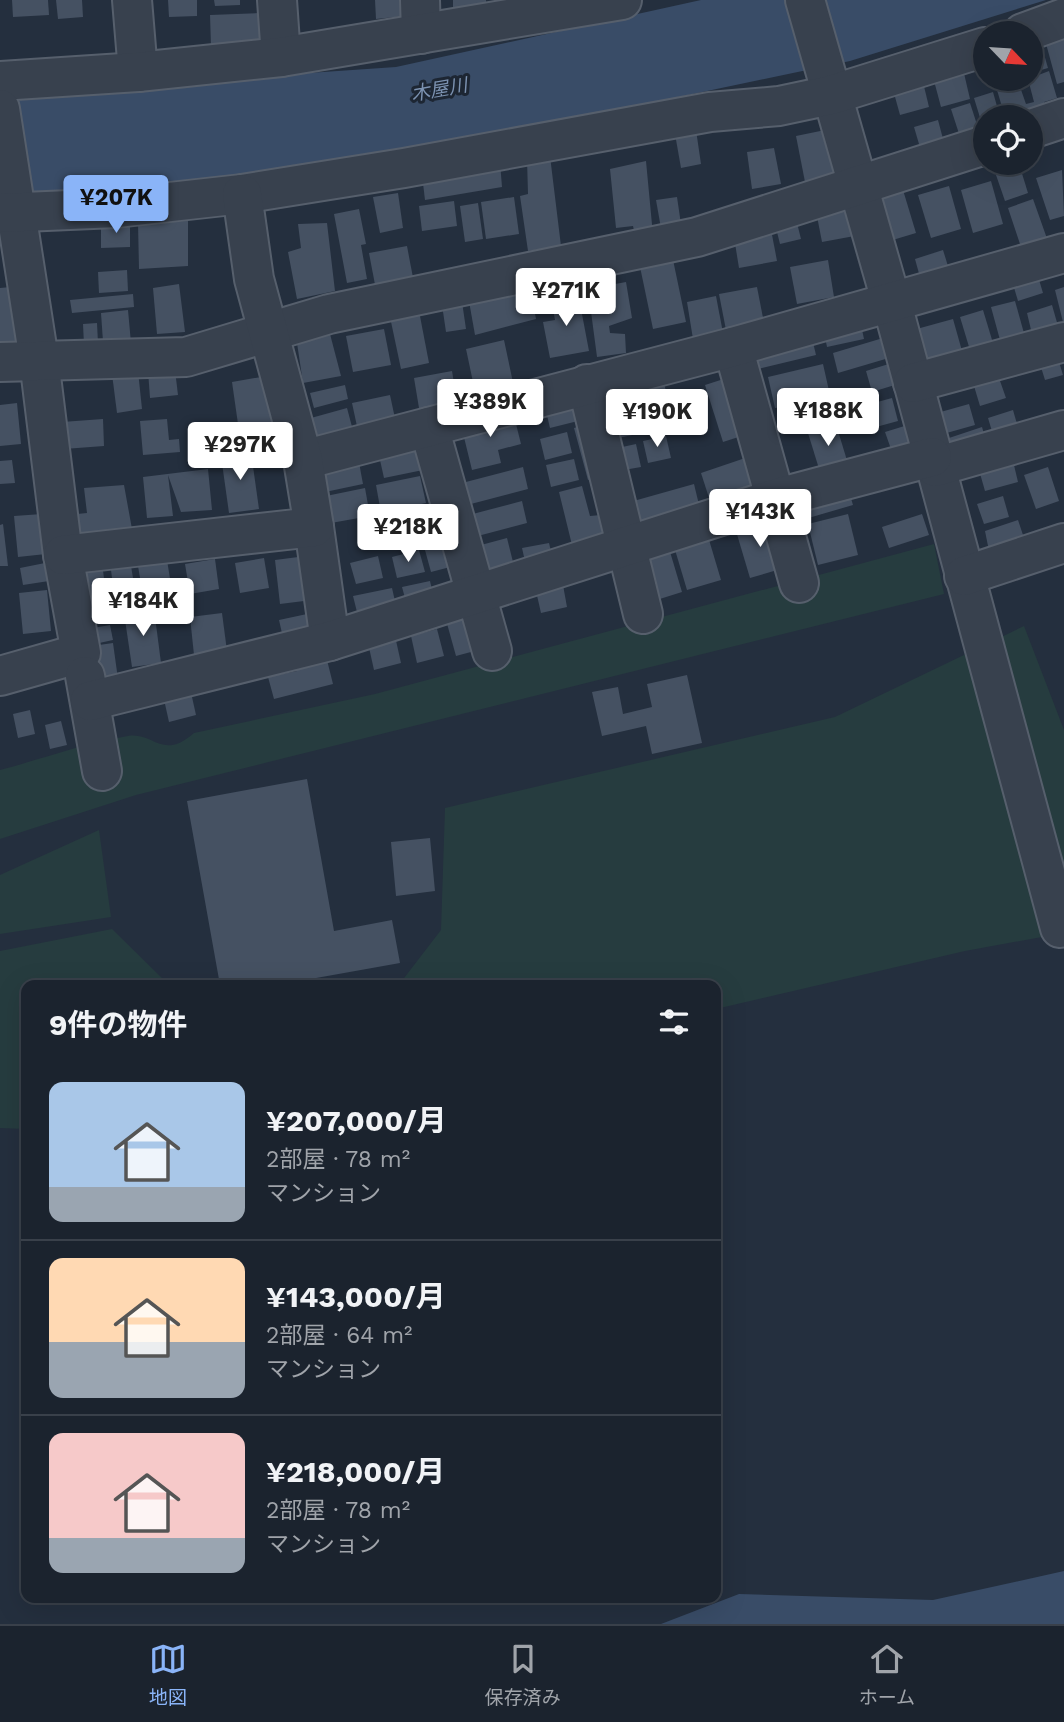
<!DOCTYPE html>
<html lang="ja">
<meta charset="utf-8">
<style>
:root{--surface:#1b232e;--page:#282f3a;--text:#f1f3f6;--muted:#a0a4aa;--line:#39404a;--accent:#8ab4f8}
body{margin:0;font-family:"Work Sans","Noto Sans JP",sans-serif;background:var(--page);color:var(--text);height:100vh;display:flex;flex-direction:column;font-size:26px;white-space:nowrap}
*{box-sizing:border-box;margin:0}
p{font-size:23px;color:var(--muted)}
.icon{flex:none;width:38px;height:38px;fill:none;stroke:currentColor;stroke-width:2;stroke-linecap:round;stroke-linejoin:round}
.map{position:relative;flex:1;overflow:hidden}
.panel{position:absolute;left:21px;top:980px;width:700px;height:623px;display:flex;flex-direction:column;background:var(--surface);border-radius:14px;box-shadow:0 7px 28px #0002,0 0 0 2px var(--line)}
.panel>*{flex:none}
.needle{width:46px;rotate:115deg}
.tools{position:absolute;left:973px;top:21px;display:grid;gap:14px}
.tools a{display:grid;place-items:center;width:70px;height:70px;border-radius:50%;background:var(--surface);box-shadow:0 7px 28px #0002,0 0 0 2px var(--line);font-size:35px}
.price{position:absolute;translate:-50% -60px;padding:0 16px;border-radius:7px;background:#fff;color:#222;font-size:23px;line-height:46px;filter:drop-shadow(0 2px 4px #0008)}
.price::after{content:'';position:absolute;left:50%;top:42px;width:21px;height:16px;margin-left:-10px;background:inherit;clip-path:polygon(0 0,100% 0,50% 100%)}
.price.current{background:var(--accent);color:#111}
ul{padding:0;list-style:none}
li{display:flex;align-items:center;gap:21px;height:175px;padding:0 28px}
li+li{border-top:2px solid var(--line)}
li span{display:grid;place-items:center;flex:none;width:196px;height:140px;border-radius:14px;color:#555}
li>.icon{margin-inline-start:auto}
span .icon{width:84px;height:84px;fill:#fffc;stroke-width:1}
li b{font-size:30px}
h2{display:flex;justify-content:space-between;align-items:center;height:84px;padding:0 28px;font-size:30px}
.menu{display:flex;justify-content:space-around;align-items:center;height:98px;border-top:2px solid var(--line);background:var(--surface);font-size:19px;color:var(--muted)}
.menu a{display:grid;justify-items:center;gap:4px}
.menu .current{color:var(--accent)}
.map>svg:first-child{display:block}
.green{fill:#263c3f}
.water{fill:#394c67}
.building{fill:#455162}
.lines{fill:none;stroke-linecap:round;stroke-linejoin:round}
.minor-casing{stroke:#565f6c;stroke-width:42}
.minor{stroke:#38414e;stroke-width:38}
.labels{text-anchor:middle;stroke-width:6;stroke-linejoin:round;paint-order:stroke}
.water-label{font-size:19px;font-style:italic;fill:#7c92b1;stroke:#1d2633}
</style>
<div class="map">
<svg width="1064" height="1624" viewBox="0 0 1064 1624">
<rect width="100%" height="100%" fill="#242f3e"/>
<!-- green -->
<g class="green">
<path d="M934 544 944 594 136 795 0 839V770C42 759 85 743 128 736 154 732 162 761 194 733L375 694Z"/>
<path d="M1024 626 1064 730V933L965 951 716 1009V985H354L401 982 441 930 445 808 835 717Z"/>
<path d="M99 830 111 917 0 934V875Z"/>
<path d="M112 929 169 985H26V1129L0 1128V951Z"/>
</g>
<!-- water -->
<g class="water">
<path d="M701 0H1046L850 61 541 126 15 212 0 89 121 86 396 67Z"/>
<path d="M1064 1571V1624H661L739 1594 933 1600Z"/>
</g>
<!-- building -->
<g class="building">
<path d="M12 0H48L49 15 13 17Z"/>
<path d="M56 0H82L83 17 58 19Z"/>
<path d="M168 0H197V16L169 17Z"/>
<path d="M214 0H240V5L215 6Z"/>
<path d="M375 0H403L405 16 376 19Z"/>
<path d="M453 0H486V15L453 16Z"/>
<path d="M260 13 261 44 211 46 210 15Z"/>
<path d="M1064 35V82L1057 84 1045 40Z"/>
<path d="M1041 44 1048 68 1031 73V47Z"/>
<path d="M963 69 970 99 941 107 933 77Z"/>
<path d="M1049 71 1057 98 1044 102 1049 119 1005 117 997 90 1019 84 1026 104 1034 102 1028 79Z"/>
<path d="M922 78 929 107 900 115 892 86Z"/>
<path d="M993 92 1000 117H985V134L974 98Z"/>
<path d="M970 103 982 140 963 146 951 109Z"/>
<path d="M938 120 947 154 924 161 914 127Z"/>
<path d="M830 129 841 180 806 187 796 136Z"/>
<path d="M696 130 701 164 681 168 675 134Z"/>
<path d="M774 148 781 184 752 189 747 152Z"/>
<path d="M550 156 561 246 528 251 520 196 528 194 527 159Z"/>
<path d="M646 161 653 235 636 239 633 226 616 228 610 169Z"/>
<path d="M500 162 502 187 425 200 422 175Z"/>
<path d="M1020 167 1028 193 1005 201 996 175Z"/>
<path d="M1062 170 1064 216 1050 220 1036 178Z"/>
<path d="M991 181 1003 224 973 233 961 190Z"/>
<path d="M949 186 961 229 931 238 918 195Z"/>
<path d="M903 190 916 233 886 242 873 199Z"/>
<path d="M398 193 403 228 380 233 373 197Z"/>
<path d="M514 197 519 234 486 239 481 202Z"/>
<path d="M677 197 682 231 662 234 656 200Z"/>
<path d="M853 198 860 235 822 242 815 206Z"/>
<path d="M1033 199 1050 247 1024 256 1008 208Z"/>
<path d="M454 201 457 226 422 231 419 206Z"/>
<path d="M478 203 483 239 465 242 460 206Z"/>
<path d="M359 209 366 244 361 245 367 279 347 283 334 214Z"/>
<path d="M795 215 801 239 780 244 774 220Z"/>
<path d="M188 221V266L139 269 138 222Z"/>
<path d="M130 222V247L101 248V223Z"/>
<path d="M327 223 335 291 297 299 288 252 301 248 298 224Z"/>
<path d="M770 224 777 261 739 268 733 231Z"/>
<path d="M407 246 414 283 376 290 369 253Z"/>
<path d="M943 250 952 279 923 288 915 259Z"/>
<path d="M672 255 686 322 653 329 639 262Z"/>
<path d="M828 260 834 297 797 304 790 267Z"/>
<path d="M127 270 128 291 99 293 98 272Z"/>
<path d="M1037 273 1043 293 1018 301 1012 281Z"/>
<path d="M528 278 536 319 475 335 467 290Z"/>
<path d="M626 282 632 318 609 326 610 333 625 334 626 353 597 357 588 289Z"/>
<path d="M179 284 185 332 157 334 153 288Z"/>
<path d="M11 287 18 343 0 346V288Z"/>
<path d="M757 287 764 323 726 330 719 294Z"/>
<path d="M1064 287V322H1063L1055 290Z"/>
<path d="M578 293 589 351 550 358 543 322 555 320 551 298Z"/>
<path d="M133 294 134 307 72 313 70 300Z"/>
<path d="M461 295 466 329 446 332 441 298Z"/>
<path d="M716 296 723 333 693 339 687 302Z"/>
<path d="M1015 301 1027 344 1003 351 991 307Z"/>
<path d="M1052 305 1058 326 1032 334 1027 313Z"/>
<path d="M128 310 132 354 104 356 101 313Z"/>
<path d="M983 310 996 353 973 360 960 317Z"/>
<path d="M419 311 429 363 401 369 390 317Z"/>
<path d="M953 319 964 358 924 369 913 330Z"/>
<path d="M860 320 864 339 827 347 823 327Z"/>
<path d="M97 323 98 343 84 345 83 324Z"/>
<path d="M384 329 391 365 353 372 346 336Z"/>
<path d="M330 334 341 376 303 383 297 343Z"/>
<path d="M811 334 816 355 758 369 753 348Z"/>
<path d="M893 335 899 355 838 373 833 353Z"/>
<path d="M504 340 515 392 477 401 466 349Z"/>
<path d="M1057 355 1063 375 1045 380 1039 361Z"/>
<path d="M892 363 898 384 872 392 866 371Z"/>
<path d="M823 364 834 413 794 423 790 406 775 408 768 377Z"/>
<path d="M175 370 178 395 150 398 148 371Z"/>
<path d="M138 371 142 409 117 413 112 374Z"/>
<path d="M452 371 458 407 420 414 414 378Z"/>
<path d="M662 374 667 396 640 402 636 380Z"/>
<path d="M272 375 275 432 240 438 232 382Z"/>
<path d="M733 376 751 433 723 442 705 385Z"/>
<path d="M999 378 1006 398 980 406 974 386Z"/>
<path d="M345 385 348 399 314 408 310 393Z"/>
<path d="M625 386 629 408 603 414 598 392Z"/>
<path d="M390 395 396 423 358 431 352 403Z"/>
<path d="M892 398 898 421 854 433 848 410Z"/>
<path d="M572 400 578 421 550 428 545 407Z"/>
<path d="M17 403 21 444 0 446V405Z"/>
<path d="M668 403 673 425 646 431 641 409Z"/>
<path d="M969 404 975 425 943 434 937 413Z"/>
<path d="M347 408 355 438 316 445 311 418Z"/>
<path d="M1013 410 1019 431 994 438 988 418Z"/>
<path d="M513 412 521 444 498 450 501 463 472 470 461 425Z"/>
<path d="M632 412 637 434 618 438 614 417Z"/>
<path d="M103 419 104 446 64 449 62 422Z"/>
<path d="M167 419 169 440 179 439 180 452 143 455 140 421Z"/>
<path d="M835 421 849 467 821 475 807 430Z"/>
<path d="M589 423 605 475 588 480 574 428Z"/>
<path d="M911 424 917 445 892 452 885 432Z"/>
<path d="M982 427 988 448 948 459 943 440Z"/>
<path d="M567 432 572 453 545 460 540 439Z"/>
<path d="M666 436 671 458 648 463 643 441Z"/>
<path d="M422 441 428 469 384 478 378 451Z"/>
<path d="M636 444 641 467 618 471 613 449Z"/>
<path d="M251 452 259 509 229 513 221 456Z"/>
<path d="M757 454 767 485 711 504 701 473Z"/>
<path d="M358 457 363 484 325 492 319 465Z"/>
<path d="M574 459 579 480 551 487 546 465Z"/>
<path d="M12 460 15 483 0 484V461Z"/>
<path d="M1013 461 1018 482 985 491 979 470Z"/>
<path d="M523 467 528 489 467 505 462 483Z"/>
<path d="M1048 467 1059 501 1036 509 1024 475Z"/>
<path d="M208 469 212 510 181 512 168 475 173 516 147 518 143 477Z"/>
<path d="M420 476 426 503 381 513 376 485Z"/>
<path d="M694 484 701 513 638 531 630 502Z"/>
<path d="M124 485 132 529 80 542 77 514 87 513 84 488Z"/>
<path d="M847 485 853 505 805 519 799 498Z"/>
<path d="M582 486 590 516 601 515 606 537 572 545 559 492Z"/>
<path d="M365 488 370 516 331 523 326 496Z"/>
<path d="M1003 496 1009 517 984 524 977 504Z"/>
<path d="M522 501 527 523 474 537 469 515Z"/>
<path d="M443 508 449 529 413 539 407 517Z"/>
<path d="M42 514 46 554 18 557 14 516Z"/>
<path d="M848 514 858 555 818 565 808 524Z"/>
<path d="M922 514 929 535 889 548 882 527Z"/>
<path d="M771 520 784 568 750 578 736 531Z"/>
<path d="M1018 520 1025 541 989 551 985 531Z"/>
<path d="M3 524 8 566H0V525Z"/>
<path d="M707 533 721 580 687 590 673 543Z"/>
<path d="M507 538 516 574 491 582 481 545Z"/>
<path d="M453 543 458 565 431 572 425 550Z"/>
<path d="M549 543 554 564 527 570 522 548Z"/>
<path d="M668 545 682 592 647 603 633 555Z"/>
<path d="M419 550 425 572 397 578 392 557Z"/>
<path d="M306 556 312 600 280 604 275 560Z"/>
<path d="M378 556 383 578 356 584 350 563Z"/>
<path d="M264 558 269 588 240 593 235 563Z"/>
<path d="M215 559 219 589 190 594 185 564Z"/>
<path d="M167 560 172 591 143 596 138 566Z"/>
<path d="M45 563 49 581 23 585 20 568Z"/>
<path d="M102 563 108 609 86 612 80 566Z"/>
<path d="M131 566 136 596 115 601 111 570Z"/>
<path d="M430 581 435 603 408 609 402 587Z"/>
<path d="M563 585 567 607 541 613 536 591Z"/>
<path d="M392 588 397 610 359 620 353 596Z"/>
<path d="M47 590 51 631 23 634 19 593Z"/>
<path d="M154 609 161 663 132 667 124 613Z"/>
<path d="M471 612 482 649 456 656 446 620Z"/>
<path d="M222 613 227 651 194 655 190 617Z"/>
<path d="M307 614 312 635 284 642 279 620Z"/>
<path d="M110 625 113 640 90 645 87 629Z"/>
<path d="M437 629 444 656 417 663 411 636Z"/>
<path d="M395 636 401 663 374 670 368 643Z"/>
<path d="M113 643 118 679 96 681 92 646Z"/>
<path d="M326 656 333 684 274 699 268 677 297 671 295 663Z"/>
<path d="M687 675 702 743 652 754 646 726 602 736 592 692 618 687 623 714 652 707 647 684Z"/>
<path d="M190 688 196 715 169 722 163 695Z"/>
<path d="M30 710 35 734 18 738 13 714Z"/>
<path d="M61 721 67 745 50 749 45 725Z"/>
<path d="M307 779 334 931 392 920 400 963 277 985H220L187 801Z"/>
<path d="M430 838 435 891 396 896 391 842Z"/>
</g>
<g class="lines">
<!-- minor casing -->
<g class="minor-casing">
<g id="minor">
<path d="M132 0 138 72"/>
<path d="M277 0 281 57"/>
<path d="M420 0 421 34"/>
<path d="M805 0 892 304 1060 928"/>
<path d="M1023 33 1064 18"/>
<path d="M0 81 138 72 281 57 622 0"/>
<path d="M0 109 39 360 63 555 81 653 0 676"/>
<path d="M1031 129 1064 118"/>
<path d="M0 213 116 208 242 194 404 168 710 112 779 106 831 95 985 47"/>
<path d="M733 347 799 583"/>
<path d="M0 362 186 357 329 314 697 237 985 145"/>
<path d="M913 383 1064 342"/>
<path d="M587 384 643 614"/>
<path d="M429 427 492 651"/>
<path d="M303 460 733 347 1064 253"/>
<path d="M935 467 1064 430"/>
<path d="M314 527 330 641"/>
<path d="M63 555 314 527 303 460 254 279 242 194"/>
<path d="M964 576 1064 543"/>
<path d="M85 676 102 771"/>
<path d="M90 701 330 641 777 498 932 457"/>
</g>
</g>
<!-- minor -->
<use href="#minor" class="minor"/>
</g>
<g class="labels">
<!-- water labels -->
<g class="water-label">
<text transform="translate(439 89) rotate(-10)" y="7">木屋川</text>
</g>
</g>
</svg>
<div class="tools">
<a><svg class="needle" viewBox="-14 -14 28 28"><path d="M0-13l5 13h-10z" fill="#e53935"/><path d="M0 13l5-13h-10z" fill="#a0a4aa"/></svg></a>
<a><svg class="icon" aria-label="locate" viewBox="0 0 24 24"><circle cx="12" cy="12" r="6"/><path d="M12 2v4M12 18v4M2 12h4M18 12h4"/></svg></a>
</div>
<b class="price current" style="left:116px;top:235px">¥207K</b>
<b class="price" style="left:566px;top:328px">¥271K</b>
<b class="price" style="left:490px;top:439px">¥389K</b>
<b class="price" style="left:828px;top:448px">¥188K</b>
<b class="price" style="left:657px;top:449px">¥190K</b>
<b class="price" style="left:240px;top:482px">¥297K</b>
<b class="price" style="left:760px;top:549px">¥143K</b>
<b class="price" style="left:408px;top:564px">¥218K</b>
<b class="price" style="left:143px;top:638px">¥184K</b>
<section class="panel">
<h2>9件の物件<svg class="icon" aria-label="filters" viewBox="0 0 24 24"><path d="M4 7h16M4 17h16"/><circle cx="9" cy="7" r="2"/><circle cx="15" cy="17" r="2"/></svg></h2>
<ul>
<li><span style="background:linear-gradient(#a9c7e8 75%,#9aa5b1 0)"><svg class="icon" aria-label="home" viewBox="0 0 24 24"><path d="M3 11l9-7 9 7M6 9v11h12V9"/></svg></span><div><b>¥207,000/月</b><p>2部屋 · 78 m²</p><p>マンション</p></div></li>
<li><span style="background:linear-gradient(#ffd9b3 60%,#9aa5b1 0)"><svg class="icon" aria-label="home" viewBox="0 0 24 24"><path d="M3 11l9-7 9 7M6 9v11h12V9"/></svg></span><div><b>¥143,000/月</b><p>2部屋 · 64 m²</p><p>マンション</p></div></li>
<li><span style="background:linear-gradient(#f6c9c9 75%,#9aa5b1 0)"><svg class="icon" aria-label="home" viewBox="0 0 24 24"><path d="M3 11l9-7 9 7M6 9v11h12V9"/></svg></span><div><b>¥218,000/月</b><p>2部屋 · 78 m²</p><p>マンション</p></div></li>
</ul>
</section>
</div>
<nav class="menu">
<a class="current"><svg class="icon" aria-label="map" viewBox="0 0 24 24"><path d="M3 6l6-2 6 2 6-2v14l-6 2-6-2-6 2zM9 4v14M15 6v14"/></svg>地図</a>
<a><svg class="icon" aria-label="saved" viewBox="0 0 24 24"><path d="M7 4h10v16l-5-4-5 4z"/></svg>保存済み</a>
<a><svg class="icon" aria-label="home" viewBox="0 0 24 24"><path d="M3 11l9-7 9 7M6 9v11h12V9"/></svg>ホーム</a>
</nav>
